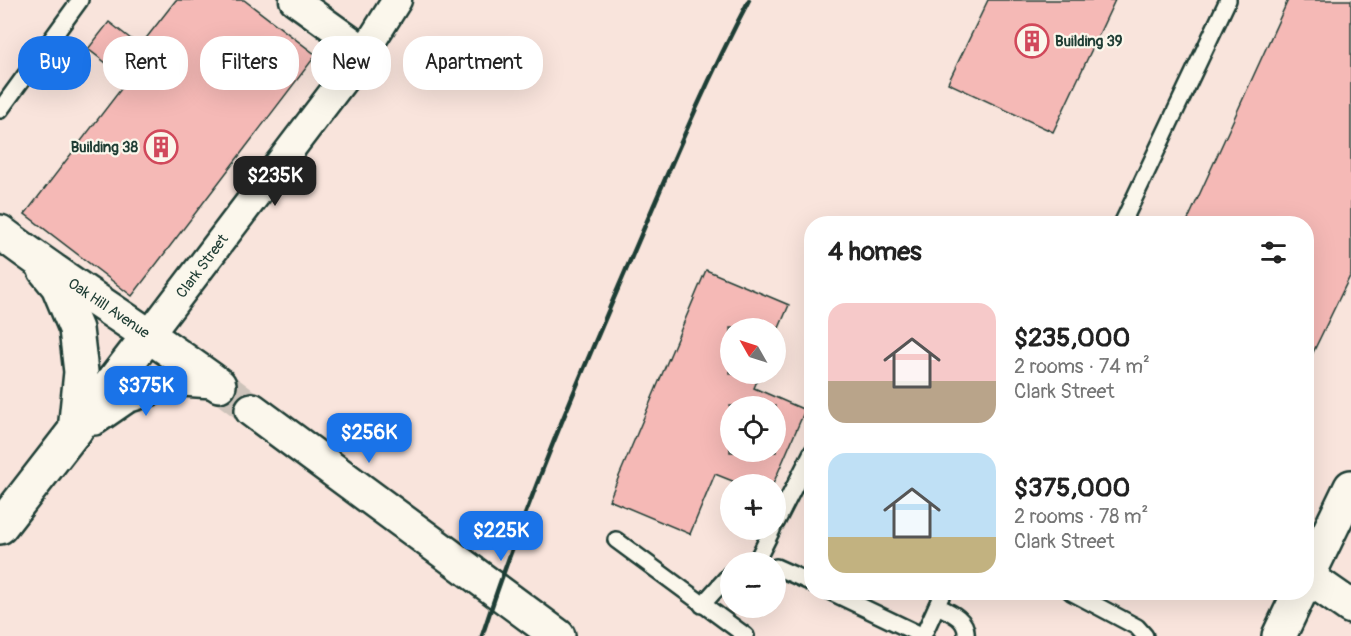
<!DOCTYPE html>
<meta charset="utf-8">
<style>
:root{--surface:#fff;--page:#f6f6f6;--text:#222;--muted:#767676;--accent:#1a73e8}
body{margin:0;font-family:Pangolin,sans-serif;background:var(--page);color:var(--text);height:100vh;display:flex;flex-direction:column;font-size:22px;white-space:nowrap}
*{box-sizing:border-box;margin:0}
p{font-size:20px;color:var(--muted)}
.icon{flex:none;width:33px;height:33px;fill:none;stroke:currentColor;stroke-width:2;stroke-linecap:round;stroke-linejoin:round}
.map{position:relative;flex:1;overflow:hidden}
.panel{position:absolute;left:804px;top:216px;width:510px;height:384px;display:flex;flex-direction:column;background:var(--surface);border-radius:24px;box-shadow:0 6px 24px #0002}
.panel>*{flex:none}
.hud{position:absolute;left:18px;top:36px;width:570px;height:54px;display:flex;gap:12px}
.needle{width:39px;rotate:309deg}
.tools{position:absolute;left:720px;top:318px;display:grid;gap:12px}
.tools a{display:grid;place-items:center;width:66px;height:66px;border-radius:50%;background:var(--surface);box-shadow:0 6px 24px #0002;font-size:30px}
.price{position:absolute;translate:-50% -51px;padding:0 14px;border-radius:12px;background:var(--accent);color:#fff;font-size:20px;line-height:39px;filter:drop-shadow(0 2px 3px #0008)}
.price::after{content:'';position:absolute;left:50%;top:36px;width:18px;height:14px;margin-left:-9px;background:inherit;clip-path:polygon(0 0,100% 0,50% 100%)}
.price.active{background:#222;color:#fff}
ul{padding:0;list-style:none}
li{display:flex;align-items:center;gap:18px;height:150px;padding:0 24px}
li span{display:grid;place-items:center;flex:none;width:168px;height:120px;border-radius:18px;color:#555}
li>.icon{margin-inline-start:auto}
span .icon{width:72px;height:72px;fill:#fffc;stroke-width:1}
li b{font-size:26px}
h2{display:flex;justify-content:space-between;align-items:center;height:72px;padding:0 24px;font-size:26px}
.chip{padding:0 21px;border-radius:24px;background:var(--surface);box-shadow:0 6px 24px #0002;font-size:21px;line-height:54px}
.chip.active{background:var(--accent);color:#fff}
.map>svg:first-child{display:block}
.building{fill:#f5b9b6;stroke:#1f3d34;stroke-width:1.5;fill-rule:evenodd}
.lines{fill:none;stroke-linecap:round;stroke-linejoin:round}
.secondary-tunnel{stroke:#cdc3ba;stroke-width:33;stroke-dasharray:33 16;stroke-linecap:butt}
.lane-casing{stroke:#1f3d34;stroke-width:20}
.street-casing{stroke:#1f3d34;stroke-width:33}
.secondary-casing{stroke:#1f3d34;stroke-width:38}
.lane{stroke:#fbf7ec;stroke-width:15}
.street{stroke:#fbf7ec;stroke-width:28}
.secondary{stroke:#fbf7ec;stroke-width:33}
.rail{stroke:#1f3d34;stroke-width:4.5}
.labels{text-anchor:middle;stroke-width:4.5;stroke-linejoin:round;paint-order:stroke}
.poi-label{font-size:15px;font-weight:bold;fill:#1f3d34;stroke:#fbf7ec;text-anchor:start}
.street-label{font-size:15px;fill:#1f3d34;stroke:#fbf7ec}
</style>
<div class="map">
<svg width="1351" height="636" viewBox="0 0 1351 636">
<rect width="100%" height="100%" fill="#f9e4dc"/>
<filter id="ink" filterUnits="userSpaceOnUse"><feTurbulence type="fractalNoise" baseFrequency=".0167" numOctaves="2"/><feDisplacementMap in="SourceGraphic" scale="12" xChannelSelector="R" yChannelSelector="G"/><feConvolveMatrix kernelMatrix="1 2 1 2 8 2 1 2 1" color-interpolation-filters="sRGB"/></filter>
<g filter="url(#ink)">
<!-- building -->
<g class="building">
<path d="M176 0H244L316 55 132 296 25 214 128 80 88 49 109 22 140 46Z"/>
<path d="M988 0H1115L1053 132 948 83Z"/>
<path d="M1288 0H1351V274L1306 367V224H1186Z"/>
<path d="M706 270 789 305 779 328H730V374H760L754 388 805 410 773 484H740L715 474 690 534 609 500ZM730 406H776V452H730Z"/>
</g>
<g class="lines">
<!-- secondary-tunnel -->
<path class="secondary-tunnel" d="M219 385 252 410"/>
<!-- lane casing -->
<g class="lane-casing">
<g id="lane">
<path d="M0 110 80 0"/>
<path d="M1122 224 1228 0"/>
<path d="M776 523 812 452"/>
<path d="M616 540 746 636"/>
<path d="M756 562 772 530"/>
<path d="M776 567 812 583"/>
<path d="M831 592 923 636"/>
<path d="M1071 592 1137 627 1145 636"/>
<path d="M702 605 730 574"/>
<path d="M937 606C950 612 968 619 966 636"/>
<path d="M923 636 943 592"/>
</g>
</g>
<!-- street casing -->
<g class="street-casing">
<g id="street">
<path d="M294 0 365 51"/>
<path d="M149 335 365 51 397 0"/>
</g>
</g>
<!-- secondary casing -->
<g class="secondary-casing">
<g id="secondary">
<path d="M0 232C71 286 147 332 219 385"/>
<path d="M45 270 58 286 76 329 81 372 75 431"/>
<path d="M252 410 558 636"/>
<path d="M94 418 126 396 177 380 182 379 213 381"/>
<path d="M0 527 149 335"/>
<path d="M1308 577 1351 607"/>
<path d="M1306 580 1351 487"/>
<path d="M1279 636 1300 592"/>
</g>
</g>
<!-- lane -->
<use href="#lane" class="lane"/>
<!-- street -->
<use href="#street" class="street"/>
<!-- secondary -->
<use href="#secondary" class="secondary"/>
<!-- rail -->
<path class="rail" d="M482 636C524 507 578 381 632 256 669 170 705 83 749 0"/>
</g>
</g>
<!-- icons -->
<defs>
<g id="building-ring" transform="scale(1.725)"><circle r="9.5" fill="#fbf7ec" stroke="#d1495b" stroke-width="1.5"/><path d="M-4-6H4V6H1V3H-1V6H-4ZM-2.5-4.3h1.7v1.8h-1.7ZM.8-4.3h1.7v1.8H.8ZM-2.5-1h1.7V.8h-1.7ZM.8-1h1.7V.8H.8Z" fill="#d1495b"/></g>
</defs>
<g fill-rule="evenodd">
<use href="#building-ring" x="1032" y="41"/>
<use href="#building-ring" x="161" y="147"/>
</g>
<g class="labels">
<!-- poi labels -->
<g class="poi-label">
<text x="1055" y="46">Building 39</text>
<text x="138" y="152" text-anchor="end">Building 38</text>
</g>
<!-- street labels -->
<g class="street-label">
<text transform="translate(202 266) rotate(-53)" y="5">Clark Street</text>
<text transform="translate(109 308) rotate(34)" y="5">Oak Hill Avenue</text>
</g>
</g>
</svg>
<div class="tools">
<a><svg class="needle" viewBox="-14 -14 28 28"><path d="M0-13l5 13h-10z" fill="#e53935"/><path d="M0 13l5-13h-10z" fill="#767676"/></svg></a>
<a><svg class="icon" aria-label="locate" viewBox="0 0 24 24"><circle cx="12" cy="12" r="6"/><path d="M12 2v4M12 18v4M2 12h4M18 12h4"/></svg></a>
<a>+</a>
<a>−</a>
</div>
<b class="price active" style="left:275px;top:207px">$235K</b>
<b class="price" style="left:146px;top:417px">$375K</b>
<b class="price" style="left:369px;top:464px">$256K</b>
<b class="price" style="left:501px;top:562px">$225K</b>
<div class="hud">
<a class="chip active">Buy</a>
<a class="chip">Rent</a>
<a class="chip">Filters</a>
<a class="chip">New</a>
<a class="chip">Apartment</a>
</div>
<section class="panel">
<h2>4 homes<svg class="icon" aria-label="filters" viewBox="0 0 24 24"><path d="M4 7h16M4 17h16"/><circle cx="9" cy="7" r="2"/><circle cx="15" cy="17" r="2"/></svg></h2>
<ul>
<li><span style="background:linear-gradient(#f6c9c9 65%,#b9a48a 0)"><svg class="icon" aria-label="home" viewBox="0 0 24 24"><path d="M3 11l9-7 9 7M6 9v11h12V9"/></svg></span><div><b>$235,000</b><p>2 rooms · 74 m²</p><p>Clark Street</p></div></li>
<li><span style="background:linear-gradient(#bfe0f5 70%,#c2b280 0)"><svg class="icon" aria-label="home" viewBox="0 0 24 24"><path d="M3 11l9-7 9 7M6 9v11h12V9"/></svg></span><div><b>$375,000</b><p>2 rooms · 78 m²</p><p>Clark Street</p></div></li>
</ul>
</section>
</div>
